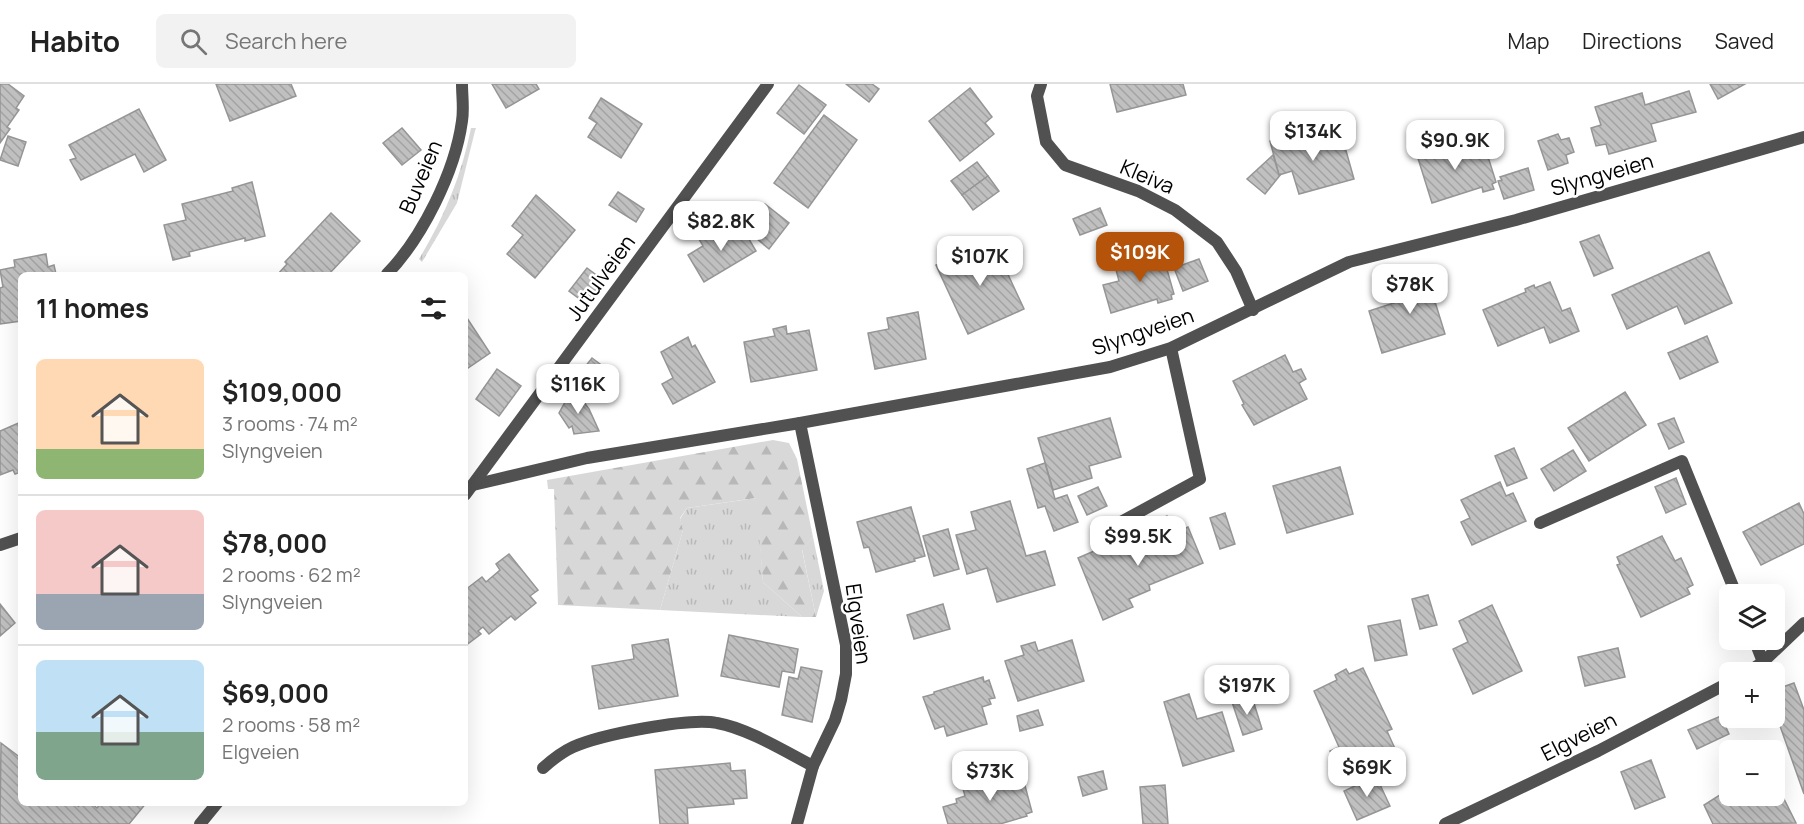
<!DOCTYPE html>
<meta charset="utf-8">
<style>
:root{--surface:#fff;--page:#f2f2f2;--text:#222;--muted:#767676;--line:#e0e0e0;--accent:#b45309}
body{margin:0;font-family:Manrope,sans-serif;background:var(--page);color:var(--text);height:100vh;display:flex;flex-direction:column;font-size:22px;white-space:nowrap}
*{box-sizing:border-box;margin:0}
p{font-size:20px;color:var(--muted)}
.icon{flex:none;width:33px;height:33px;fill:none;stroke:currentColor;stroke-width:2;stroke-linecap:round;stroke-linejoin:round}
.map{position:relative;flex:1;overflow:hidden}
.details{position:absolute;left:18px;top:188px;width:450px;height:534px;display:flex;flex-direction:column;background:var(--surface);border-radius:9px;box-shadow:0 6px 24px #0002}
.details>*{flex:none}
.buttons{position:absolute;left:1719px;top:500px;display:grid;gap:12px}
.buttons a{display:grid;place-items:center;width:66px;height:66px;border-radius:9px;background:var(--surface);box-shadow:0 6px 24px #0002;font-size:30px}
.price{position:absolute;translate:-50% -51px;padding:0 14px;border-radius:12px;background:#fff;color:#222;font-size:20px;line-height:39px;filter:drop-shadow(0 2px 3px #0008)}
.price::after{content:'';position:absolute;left:50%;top:36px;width:18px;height:14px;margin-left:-9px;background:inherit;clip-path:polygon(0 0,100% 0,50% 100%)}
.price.current{background:var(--accent);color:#fff}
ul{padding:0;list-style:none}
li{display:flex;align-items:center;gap:18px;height:150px;padding:0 18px}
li+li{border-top:2px solid var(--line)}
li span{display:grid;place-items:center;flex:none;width:168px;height:120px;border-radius:9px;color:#555}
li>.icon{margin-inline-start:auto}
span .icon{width:72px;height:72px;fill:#fffc;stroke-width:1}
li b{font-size:26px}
h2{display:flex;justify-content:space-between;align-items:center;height:72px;padding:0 18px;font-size:26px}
header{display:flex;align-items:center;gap:36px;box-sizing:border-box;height:84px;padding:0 30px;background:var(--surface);border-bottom:2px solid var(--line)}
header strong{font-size:28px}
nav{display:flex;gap:33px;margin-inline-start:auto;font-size:21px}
.search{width:420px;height:54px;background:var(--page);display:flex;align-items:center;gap:15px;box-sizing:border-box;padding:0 21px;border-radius:9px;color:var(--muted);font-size:22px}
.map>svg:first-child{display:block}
.grass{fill:url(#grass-tufts)}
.forest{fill:url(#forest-firs)}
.building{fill:url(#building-back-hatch);stroke:#959595;stroke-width:1.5}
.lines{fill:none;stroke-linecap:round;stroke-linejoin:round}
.lane{stroke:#515151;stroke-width:12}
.street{stroke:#515151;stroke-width:12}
.labels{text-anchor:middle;stroke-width:5;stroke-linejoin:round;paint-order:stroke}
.street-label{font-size:21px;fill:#000;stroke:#fff}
</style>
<header>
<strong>Habito</strong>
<div class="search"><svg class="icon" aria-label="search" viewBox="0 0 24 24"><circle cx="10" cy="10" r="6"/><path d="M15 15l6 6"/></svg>Search here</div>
<nav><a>Map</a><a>Directions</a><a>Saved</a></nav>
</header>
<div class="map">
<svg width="1804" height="740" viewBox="0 0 1804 740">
<defs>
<pattern id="grass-tufts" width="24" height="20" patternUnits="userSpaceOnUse" patternTransform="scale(1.5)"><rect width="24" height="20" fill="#d8d8d8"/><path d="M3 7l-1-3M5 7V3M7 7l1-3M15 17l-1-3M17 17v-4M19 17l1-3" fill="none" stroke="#b8b8b8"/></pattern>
<pattern id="forest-firs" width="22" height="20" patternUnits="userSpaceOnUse" patternTransform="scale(1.5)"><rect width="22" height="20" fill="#d8d8d8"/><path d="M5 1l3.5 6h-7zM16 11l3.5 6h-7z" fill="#b8b8b8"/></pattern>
<pattern id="building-back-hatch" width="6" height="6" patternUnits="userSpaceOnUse" patternTransform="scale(1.5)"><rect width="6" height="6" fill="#c0c0c0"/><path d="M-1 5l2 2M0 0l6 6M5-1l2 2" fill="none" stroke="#a3a3a3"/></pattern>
</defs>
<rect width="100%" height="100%" fill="#fff"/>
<!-- grass -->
<g class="grass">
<path d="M471 44H476L475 47 457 119 422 178 419 175C444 134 462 90 471 44Z"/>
<path d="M757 414 763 498 802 533 660 526 683 446 680 435 687 424Z"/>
<path d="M813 453 824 507 816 533 802 465Z"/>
</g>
<!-- forest -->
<path class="forest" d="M773 356 789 359 797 375 813 453 802 466 816 533H802L763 498 756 414 687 424 680 434 683 446 660 526 558 521 554 405H548L547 396Z"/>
<!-- building -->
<g class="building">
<path d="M0 0H8L24 12 16 24 19 26 7 43 10 45 0 59Z"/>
<path d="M216 0H291L296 12 230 37Z"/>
<path d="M492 0H536L539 5 506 24Z"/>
<path d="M846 0H872L879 5 869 18Z"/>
<path d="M1110 0H1183L1186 11 1117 28Z"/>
<path d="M1710 0H1745L1718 15Z"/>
<path d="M799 1 826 21 804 50 777 29Z"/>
<path d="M970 4 992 33 985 39 994 50 960 77 929 37Z"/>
<path d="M1689 7 1696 28 1651 40 1656 57 1609 70 1606 60 1596 62 1591 44 1601 41 1595 23 1642 9 1645 21Z"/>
<path d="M601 14 642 40 621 74 588 53 597 39 589 34Z"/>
<path d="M139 25 166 76 144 88 135 70 81 96 70 76 76 74 69 61Z"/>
<path d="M824 31 857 56 808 124 774 99Z"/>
<path d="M402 44 421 66 402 81 383 59Z"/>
<path d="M1341 49 1354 95 1299 110 1292 87 1279 91 1270 57 1297 50 1300 61Z"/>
<path d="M1558 50 1561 56 1569 54 1574 68 1566 71 1568 79 1548 86 1538 57Z"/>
<path d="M8 52 26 58 18 82 0 76Z"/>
<path d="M1449 57 1453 70 1484 60 1496 98 1492 100 1494 105 1483 108 1482 103 1432 119 1416 68Z"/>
<path d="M1273 71 1279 91 1281 90 1265 110 1247 95Z"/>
<path d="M977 78 988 92 962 111 951 97Z"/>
<path d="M1528 84 1534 106 1504 115 1498 97 1502 96 1500 93Z"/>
<path d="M988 92 999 107 973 126 962 111Z"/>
<path d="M252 98 265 152 245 157V154L189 168 190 172 173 176 164 141 186 136 182 120 233 107 232 104Z"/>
<path d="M618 108 644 125 636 138 609 121Z"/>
<path d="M536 111 575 146 535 194 507 170 523 151 512 142Z"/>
<path d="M765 120 789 139 769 165 745 145Z"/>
<path d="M1100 124 1107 141 1080 151 1073 135Z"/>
<path d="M331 129 360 157 329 190H278L287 180 285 178Z"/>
<path d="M740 140 756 167 704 198 688 171 703 162 699 155 712 147 717 154Z"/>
<path d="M1599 151 1613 184 1594 192 1580 158Z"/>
<path d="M992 156 1024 225 968 250 936 181Z"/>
<path d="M1162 168 1174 210 1171 211 1172 215 1158 219 1157 215 1111 229 1103 201 1119 197 1115 182Z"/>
<path d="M1709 168 1732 219 1685 240 1677 222 1627 245 1612 211Z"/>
<path d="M46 170 48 183 54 181 56 190H21V237L0 240V204L3 203 0 186 15 183 14 176Z"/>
<path d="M1199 175 1208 197 1183 207 1174 184Z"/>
<path d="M587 184 603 196 585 219 569 207Z"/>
<path d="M1439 185 1445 204 1432 208 1445 250 1382 269 1369 227 1403 216 1401 210 1411 207 1407 195Z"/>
<path d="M1550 198 1562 227 1570 224 1579 247 1550 259 1544 243 1498 262 1483 226 1526 208 1525 205 1534 201 1535 204Z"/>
<path d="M918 228 926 275 875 285 868 249 889 245 887 234Z"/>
<path d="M465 231 490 269 465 286Z"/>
<path d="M786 242 787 250 809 246 817 286 751 298 744 258 775 252 773 245Z"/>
<path d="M1707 252 1718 278 1680 295 1668 269Z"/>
<path d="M688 253 692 263 695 261 715 298 673 320 662 300 673 294 661 268Z"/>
<path d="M1285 271 1293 288 1301 285 1306 295 1299 299 1307 315 1254 341 1242 321 1244 320 1233 297Z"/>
<path d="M592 274 608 286 589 311 573 298Z"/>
<path d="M497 285 521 302 499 332 476 315Z"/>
<path d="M573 304 589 325 599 347 574 350 572 342 569 344 559 329Z"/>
<path d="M1625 308 1646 341 1589 377 1568 344Z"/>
<path d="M1110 334 1121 373 1089 382 1092 394 1053 406 1038 354Z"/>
<path d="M1674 334 1684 358 1669 365 1658 340Z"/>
<path d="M21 338V388L15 390 13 386 0 391V347Z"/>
<path d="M1514 364 1527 394 1507 402 1495 372Z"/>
<path d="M1573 366 1586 387 1554 407 1541 385Z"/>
<path d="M1045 379 1055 415 1067 411 1078 438 1054 447 1045 422 1038 424 1027 385Z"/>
<path d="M1340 383 1353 430 1287 449 1273 402Z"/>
<path d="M1676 394 1686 420 1666 429 1655 403Z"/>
<path d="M1500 398 1506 412 1513 409 1526 437 1472 461 1461 438 1470 434 1461 416Z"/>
<path d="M1098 403 1107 422 1087 431 1078 412Z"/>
<path d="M1010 417 1026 472 1045 467 1055 501 997 518 987 484 967 490 956 451 976 446 971 428Z"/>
<path d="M1799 419 1804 430V460L1761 481 1743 448Z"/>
<path d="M911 423 925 472 914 475 915 477 876 488 869 463 864 464 857 438Z"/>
<path d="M1225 429 1235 460 1220 465 1210 434Z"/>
<path d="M1167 432 1174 449 1188 443 1203 479 1149 501 1150 506 1129 515 1133 523 1103 536 1078 474 1108 461 1111 470 1132 461 1133 466 1152 458 1144 442Z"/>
<path d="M948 445 959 485 934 492 923 452Z"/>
<path d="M1662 452 1675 477 1681 474 1693 501 1687 504 1690 510 1641 533 1617 481 1620 480 1617 473Z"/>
<path d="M509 470 538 506 530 512 536 519 515 536 511 532 489 550 483 543 478 547 481 550 465 562V506L482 493 486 498 500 486 496 480Z"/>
<path d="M1428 511 1437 541 1420 545 1412 515Z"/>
<path d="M0 520 15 539 0 552Z"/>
<path d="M943 520 950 545 914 555 907 531Z"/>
<path d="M1492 521 1522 587 1473 610 1453 565 1468 558 1459 537Z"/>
<path d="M1400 536 1407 571 1375 577 1368 542Z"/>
<path d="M729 551 798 565 794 589 782 587 779 603 721 592Z"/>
<path d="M668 555 678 612 599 625 592 582 634 575 632 561Z"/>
<path d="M1072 556 1084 597 1018 617 1005 577 1024 571 1021 562 1035 558 1038 567Z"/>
<path d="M1618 564 1625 593 1585 602 1578 573Z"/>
<path d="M801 583 822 587 812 638 782 631 789 593 798 595Z"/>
<path d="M1363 584 1392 645 1387 647 1401 678 1355 699 1354 695 1345 699 1330 667 1339 663 1314 607 1337 596 1335 591 1346 585 1349 590Z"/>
<path d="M983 593 984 598 989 596 995 614 989 615 991 620 982 623 987 640 947 652 944 642 935 645 923 613 934 610V608Z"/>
<path d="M1794 599 1804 626V710L1774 625V606Z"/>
<path d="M1189 610 1197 635 1222 628 1234 667 1183 682 1164 618Z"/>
<path d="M1252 613 1262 645 1243 651 1232 618Z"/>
<path d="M1038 626 1043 641 1020 647 1017 632Z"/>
<path d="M1721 632 1729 650 1697 665 1688 646Z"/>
<path d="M1 659 21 674V718H74L79 723 78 721 79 718H90L97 724 102 718H147L129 740H0Z"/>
<path d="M1651 676 1665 713 1635 725 1621 688Z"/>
<path d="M730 679 731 687 745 686 747 714 733 715 734 720 687 724 688 740H660L655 686Z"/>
<path d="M1013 685 1017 700 1024 698 1032 728 1026 730 1027 732 1000 740H948L943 723 957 719 956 715 965 712 962 701Z"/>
<path d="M1103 687 1107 705 1083 712 1078 693Z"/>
<path d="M1376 692 1390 722 1357 736 1344 707Z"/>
<path d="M1774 695 1796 739 1713 740 1704 721 1726 707 1730 708V711H1774Z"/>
<path d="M1165 701 1168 740H1143L1140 703Z"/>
</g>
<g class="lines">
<!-- lane -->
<path class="lane" d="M543 684C553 675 562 668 573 663 600 651 689 633 717 639 747 644 786 668 813 682"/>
<!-- street -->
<g class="street">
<path d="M1041 0 1037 12 1046 58 1065 81 1138 107 1175 126 1217 158 1236 187 1253 226"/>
<path d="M387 190C422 154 455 88 462 37 464 25 462 12 462 0"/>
<path d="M473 401 587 374 800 339 1110 283 1171 264 1349 178 1516 136 1804 53"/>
<path d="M465 411 768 0"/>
<path d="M1119 439 1200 395 1171 264"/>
<path d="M1540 439 1682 377 1736 510"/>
<path d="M0 461 21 454"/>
<path d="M1754 555 1763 578"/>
<path d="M1748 588 1763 578 1804 539"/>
<path d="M200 740 218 718"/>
<path d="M797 740 813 682 835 636 841 616 846 590V561L800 339"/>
<path d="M1445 740 1598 667 1730 598"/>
</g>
</g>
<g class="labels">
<!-- street labels -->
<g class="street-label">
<text transform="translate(1602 91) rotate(-16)" y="7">Slyngveien</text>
<text transform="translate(421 93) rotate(-67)" y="7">Buveien</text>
<text transform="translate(1147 93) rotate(23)" y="7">Kleiva</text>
<text transform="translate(601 194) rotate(-54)" y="7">Jutulveien</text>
<text transform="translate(1143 248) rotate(-19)" y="7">Slyngveien</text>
<text transform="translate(858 540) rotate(82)" y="7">Elgveien</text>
<text transform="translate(1579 653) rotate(-27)" y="7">Elgveien</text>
</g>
</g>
</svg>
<div class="buttons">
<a><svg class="icon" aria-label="layers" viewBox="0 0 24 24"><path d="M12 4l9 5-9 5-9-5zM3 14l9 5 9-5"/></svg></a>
<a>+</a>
<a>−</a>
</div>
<b class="price" style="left:1313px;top:78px">$134K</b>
<b class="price" style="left:1455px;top:87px">$90.9K</b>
<b class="price" style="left:721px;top:168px">$82.8K</b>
<b class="price current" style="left:1140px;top:199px">$109K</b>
<b class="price" style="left:980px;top:203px">$107K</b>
<b class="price" style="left:1410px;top:231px">$78K</b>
<b class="price" style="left:578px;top:331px">$116K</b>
<b class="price" style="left:1138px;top:483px">$99.5K</b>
<b class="price" style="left:1247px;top:632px">$197K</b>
<b class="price" style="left:1367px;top:714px">$69K</b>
<b class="price" style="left:990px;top:718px">$73K</b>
<section class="details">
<h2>11 homes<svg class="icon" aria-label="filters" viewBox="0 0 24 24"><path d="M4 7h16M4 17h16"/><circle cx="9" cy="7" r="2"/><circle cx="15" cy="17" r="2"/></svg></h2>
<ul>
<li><span style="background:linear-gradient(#ffd9b3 75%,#8fb573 0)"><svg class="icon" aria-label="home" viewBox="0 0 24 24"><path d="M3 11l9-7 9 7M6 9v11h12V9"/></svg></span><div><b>$109,000</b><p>3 rooms · 74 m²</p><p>Slyngveien</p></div></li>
<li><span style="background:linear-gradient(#f6c9c9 70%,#9aa5b1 0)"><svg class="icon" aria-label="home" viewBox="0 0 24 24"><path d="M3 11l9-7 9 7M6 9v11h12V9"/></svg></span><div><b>$78,000</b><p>2 rooms · 62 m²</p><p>Slyngveien</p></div></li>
<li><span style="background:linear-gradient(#bfe0f5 60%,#7fa58c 0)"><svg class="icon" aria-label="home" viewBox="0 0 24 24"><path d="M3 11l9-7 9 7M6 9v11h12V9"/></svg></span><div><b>$69,000</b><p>2 rooms · 58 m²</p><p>Elgveien</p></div></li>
</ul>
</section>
</div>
